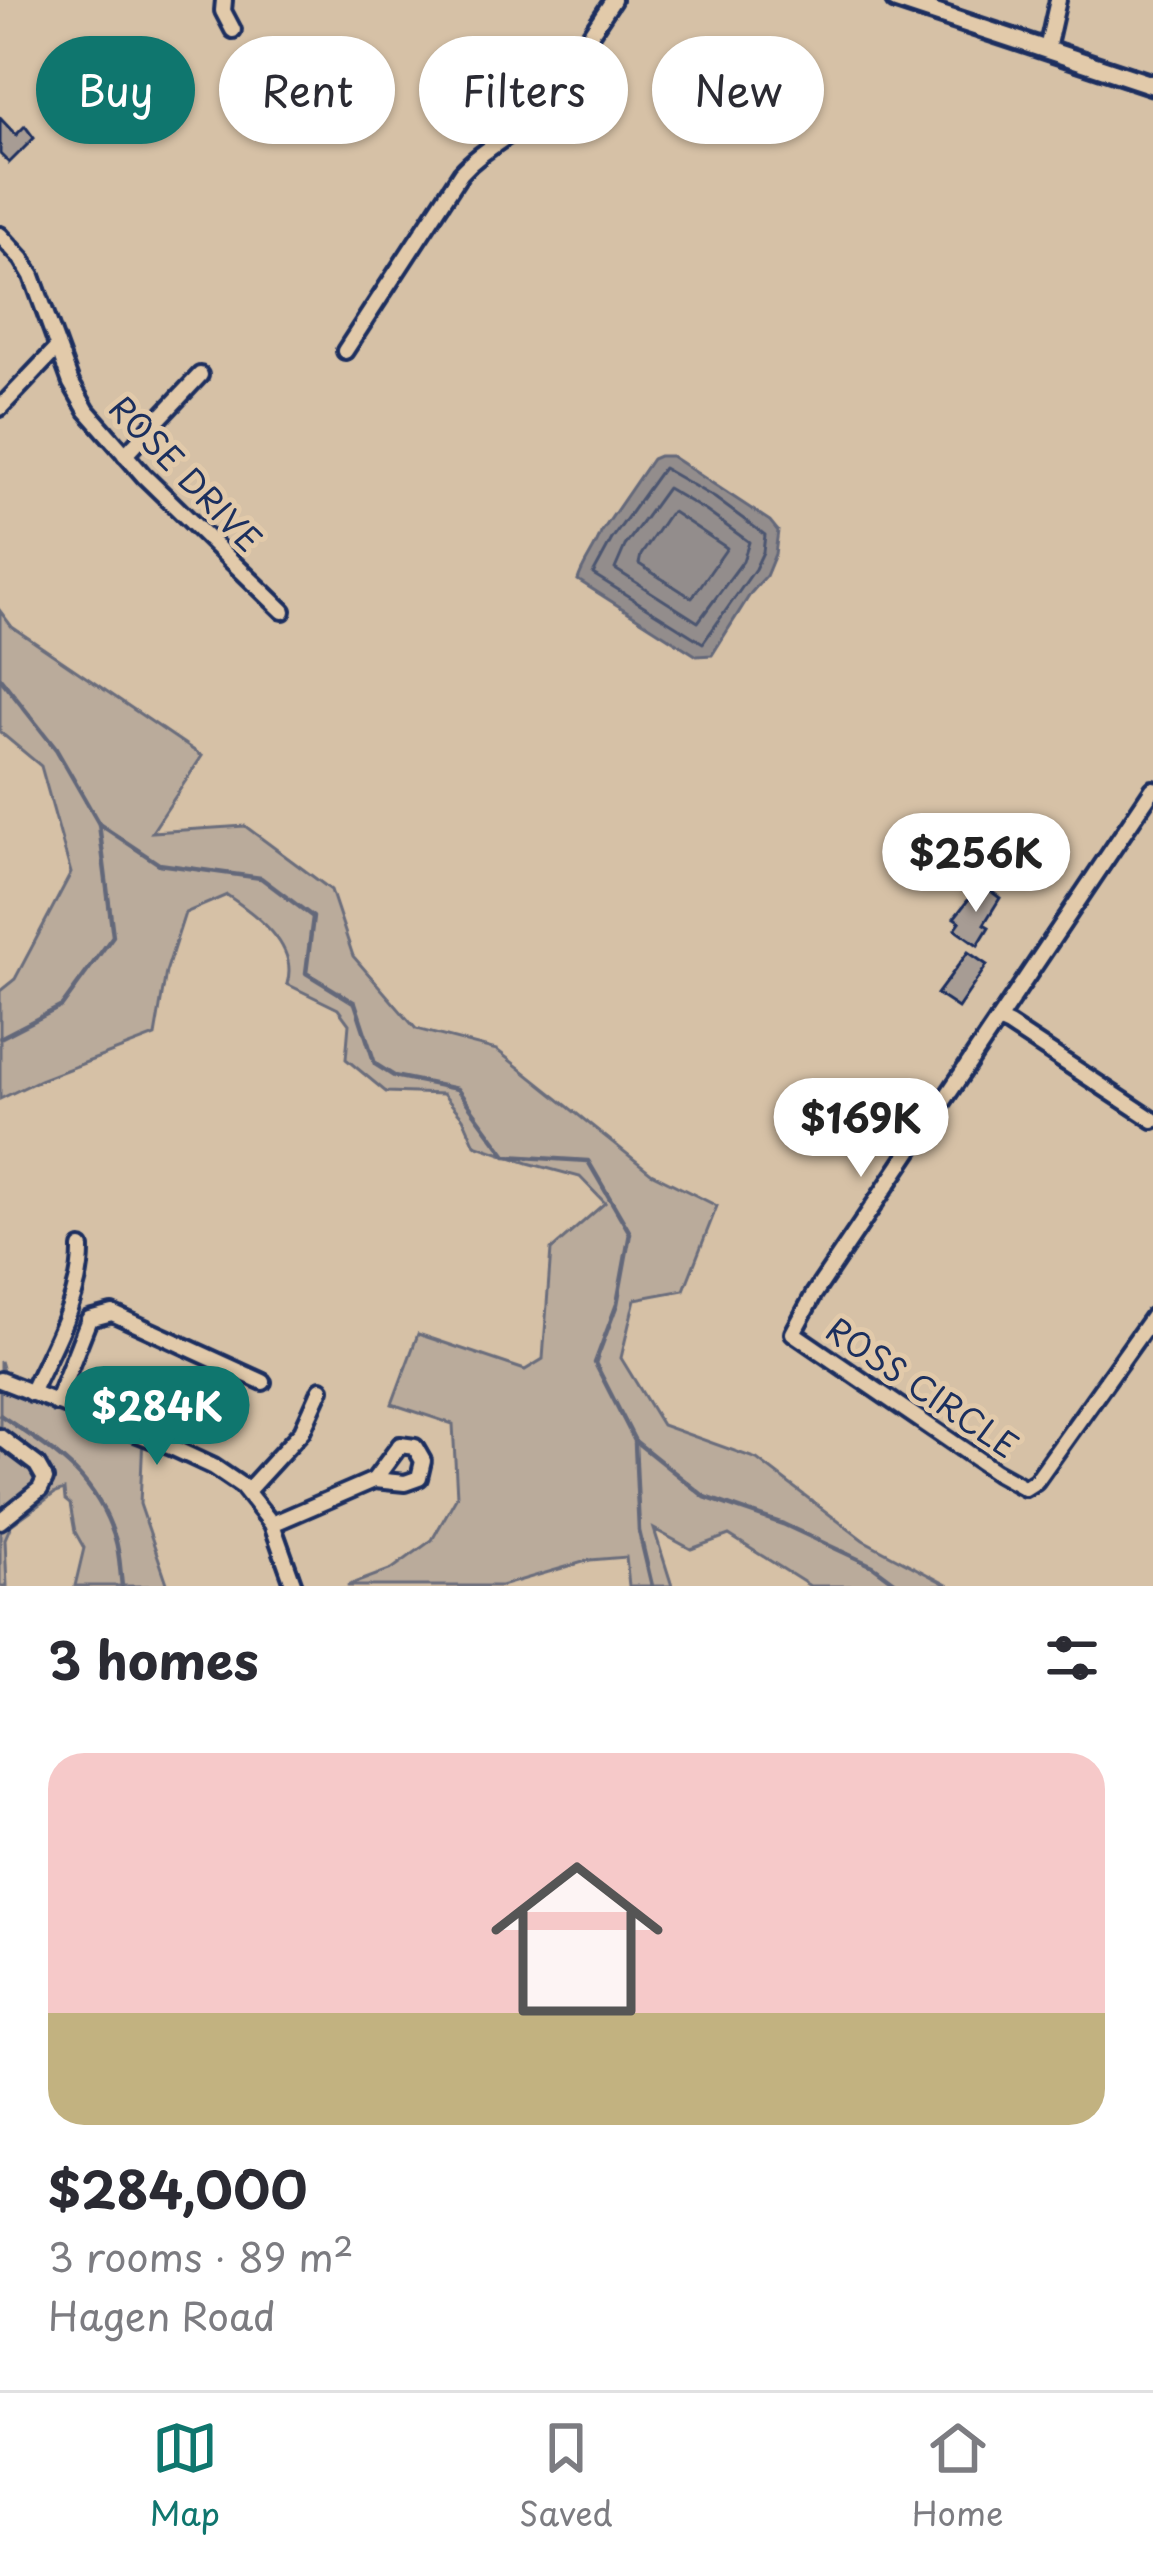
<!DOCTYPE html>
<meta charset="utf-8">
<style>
:root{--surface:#fff;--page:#f2f2f3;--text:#2b2b33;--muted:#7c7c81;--line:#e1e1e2;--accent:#0f766e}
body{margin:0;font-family:"Playpen Sans",sans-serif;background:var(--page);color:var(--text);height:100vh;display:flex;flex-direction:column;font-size:45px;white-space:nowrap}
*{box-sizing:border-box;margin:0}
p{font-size:39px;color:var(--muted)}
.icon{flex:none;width:66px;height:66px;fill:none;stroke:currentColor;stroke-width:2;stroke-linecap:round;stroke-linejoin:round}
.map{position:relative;height:1586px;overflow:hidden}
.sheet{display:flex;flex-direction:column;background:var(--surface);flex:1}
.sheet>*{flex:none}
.top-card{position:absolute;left:36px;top:36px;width:1083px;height:108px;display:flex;gap:24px}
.price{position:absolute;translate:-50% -102px;padding:0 27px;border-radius:42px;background:#fff;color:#222;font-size:39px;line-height:78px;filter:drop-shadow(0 3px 6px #0008)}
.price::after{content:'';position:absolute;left:50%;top:72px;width:36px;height:27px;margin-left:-18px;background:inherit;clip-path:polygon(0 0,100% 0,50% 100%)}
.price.on{background:var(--accent);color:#fff}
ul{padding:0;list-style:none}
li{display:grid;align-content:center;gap:24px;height:636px;padding:0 48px}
li span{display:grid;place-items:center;height:372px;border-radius:36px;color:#555}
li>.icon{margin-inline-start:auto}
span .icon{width:216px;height:216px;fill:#fffc;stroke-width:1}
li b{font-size:51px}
h2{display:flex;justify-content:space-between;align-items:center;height:144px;padding:0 48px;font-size:51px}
.pill{padding:0 42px;border-radius:54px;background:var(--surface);box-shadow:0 3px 9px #0004;font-size:42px;line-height:108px}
.pill.on{background:var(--accent);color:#fff}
.dock{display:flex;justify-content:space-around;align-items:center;height:168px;border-top:3px solid var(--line);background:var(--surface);font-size:33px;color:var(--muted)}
.dock a{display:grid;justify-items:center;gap:6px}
.dock .on{color:var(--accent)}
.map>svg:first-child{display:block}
.green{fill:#baab9b;stroke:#6a6d7c;stroke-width:3}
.water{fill:#938d8c;stroke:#63677a;stroke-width:3}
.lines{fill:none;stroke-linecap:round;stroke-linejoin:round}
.shore{stroke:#4b5570;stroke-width:3}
.stream{stroke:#63677a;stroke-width:4.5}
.building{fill:#a79c94;stroke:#1b2f5e;stroke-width:3}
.minor-casing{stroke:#1b2f5e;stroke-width:22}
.major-casing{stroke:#1b2f5e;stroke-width:26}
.minor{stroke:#e2caaa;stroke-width:14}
.major{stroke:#e2caaa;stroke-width:16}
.labels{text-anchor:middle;stroke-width:10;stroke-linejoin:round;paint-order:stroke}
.street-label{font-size:33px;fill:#1b2f5e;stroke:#e2caaa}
</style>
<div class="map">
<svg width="1153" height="1586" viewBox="0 0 1153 1586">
<rect width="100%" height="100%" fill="#d6c1a6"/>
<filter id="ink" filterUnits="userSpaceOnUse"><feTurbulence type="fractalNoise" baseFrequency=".00833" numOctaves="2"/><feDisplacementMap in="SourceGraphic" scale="24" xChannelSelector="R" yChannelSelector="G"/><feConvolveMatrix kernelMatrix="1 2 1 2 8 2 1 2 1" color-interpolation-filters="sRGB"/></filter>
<g filter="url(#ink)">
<!-- green -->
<g class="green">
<path d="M0 611 12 627 202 756 152 832 245 826 331 890 353 956 416 1029 497 1050 651 1173 717 1206 684 1290 635 1299 621 1358 662 1425 757 1459 863 1540 949 1586H810L729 1535 691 1549 654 1529 672 1586H629L626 1557 590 1560 501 1586H347L392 1569 432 1540 457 1496 453 1424 392 1404 418 1334 525 1370 543 1359 551 1250 605 1203 580 1177 528 1163 475 1145 463 1118 443 1094 386 1092 346 1059 349 1024 338 1009 287 984C299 945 255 914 227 895L185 913 166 972 155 1036 40 1080 0 1099V991L15 979 71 873 41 766 0 732Z"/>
<path d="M0 1361 6 1382 143 1436 140 1504 168 1586H75L84 1548 75 1532 70 1504 65 1500 64 1490 55 1493 11 1525 5 1539 7 1586H0Z"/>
</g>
<!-- water -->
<path class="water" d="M659 456H671L770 521 778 531 775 554 766 576 751 593 712 655 697 656 578 580C583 563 595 550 601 533L652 459Z"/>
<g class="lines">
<!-- shore -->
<g class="shore">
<path d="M663 468 715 498 765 535 763 552 755 569 703 643 593 574 612 539Z"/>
<path d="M667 488 706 511 749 542 743 561 698 622 615 569 625 546Z"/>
<path d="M673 512 727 548 692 598 639 564 641 555 669 514Z"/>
</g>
<!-- stream -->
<g class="stream">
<path d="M0 678 56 749 99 824 159 864 261 878 313 917 306 973 355 1003 375 1064 394 1076 457 1089 506 1156 588 1161 630 1233 617 1304 595 1363 635 1441 705 1497 783 1524 873 1566 900 1586"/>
<path d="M0 1038 62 1006 113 936 99 824"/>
<path d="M0 1415C53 1451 94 1473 115 1538 120 1553 120 1571 122 1586"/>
<path d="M635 1443 639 1531 652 1586"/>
</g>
</g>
<!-- building -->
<g class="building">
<path d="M0 118 16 135 25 126 34 138 9 163 0 154Z"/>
<path d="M984 886 1000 898 984 924 989 927 978 945 955 929 960 922 954 918 972 895 976 898Z"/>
<path d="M968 952 987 965 958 1008 937 994Z"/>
</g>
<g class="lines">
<!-- minor casing -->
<g class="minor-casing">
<g id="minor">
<path d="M224 0 223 11 233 30"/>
<path d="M1047 49 1058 0"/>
<path d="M0 235 22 259 32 276 71 383 87 411 144 476 283 611"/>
<path d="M345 351 461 173C484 147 517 134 542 108L613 0"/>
<path d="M0 408 57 348"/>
<path d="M125 455 200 375"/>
<path d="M1153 789 814 1294 793 1333 996 1472 1025 1488 1036 1481 1153 1316"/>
<path d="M998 1020 1009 1025 1153 1120"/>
<path d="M0 1380 171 1447 214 1467 242 1486 272 1524 294 1586"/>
<path d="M31 1393C51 1349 82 1297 81 1248"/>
<path d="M56 1403 89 1319 112 1313 263 1382"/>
<path d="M0 1437 37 1465 45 1479 40 1489 0 1521"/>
<path d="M247 1491 302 1431 321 1389"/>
<path d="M272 1524 374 1480 405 1483 419 1478 423 1461 415 1447 400 1445 374 1480"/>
</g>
</g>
<!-- major casing -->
<g class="major-casing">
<path id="major" d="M896 0 1153 85"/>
</g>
<!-- minor -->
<use href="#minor" class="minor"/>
<!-- major -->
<use href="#major" class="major"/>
</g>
</g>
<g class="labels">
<!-- street labels -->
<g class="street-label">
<text transform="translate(185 474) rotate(46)" y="12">ROSE DRIVE</text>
<text transform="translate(922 1388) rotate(34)" y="12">ROSS CIRCLE</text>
</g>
</g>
</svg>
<b class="price" style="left:976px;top:915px">$256K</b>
<b class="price" style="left:861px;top:1180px">$169K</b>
<b class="price on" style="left:157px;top:1468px">$284K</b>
<div class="top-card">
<a class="pill on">Buy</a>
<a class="pill">Rent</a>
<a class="pill">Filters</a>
<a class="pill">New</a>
</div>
</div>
<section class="sheet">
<h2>3 homes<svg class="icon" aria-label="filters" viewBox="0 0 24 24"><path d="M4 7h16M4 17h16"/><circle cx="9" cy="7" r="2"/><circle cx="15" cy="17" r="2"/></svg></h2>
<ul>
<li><span style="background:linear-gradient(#f6c9c9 70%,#c2b280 0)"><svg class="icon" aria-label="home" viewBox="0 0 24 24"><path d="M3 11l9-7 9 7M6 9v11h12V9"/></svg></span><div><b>$284,000</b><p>3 rooms · 89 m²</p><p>Hagen Road</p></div></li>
</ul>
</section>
<nav class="dock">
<a class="on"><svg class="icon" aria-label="map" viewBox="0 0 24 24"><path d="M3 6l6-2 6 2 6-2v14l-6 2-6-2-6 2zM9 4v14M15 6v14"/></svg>Map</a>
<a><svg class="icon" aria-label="saved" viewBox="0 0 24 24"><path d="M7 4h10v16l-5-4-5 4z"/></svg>Saved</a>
<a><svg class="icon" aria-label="home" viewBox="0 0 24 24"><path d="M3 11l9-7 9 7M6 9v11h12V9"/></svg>Home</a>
</nav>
